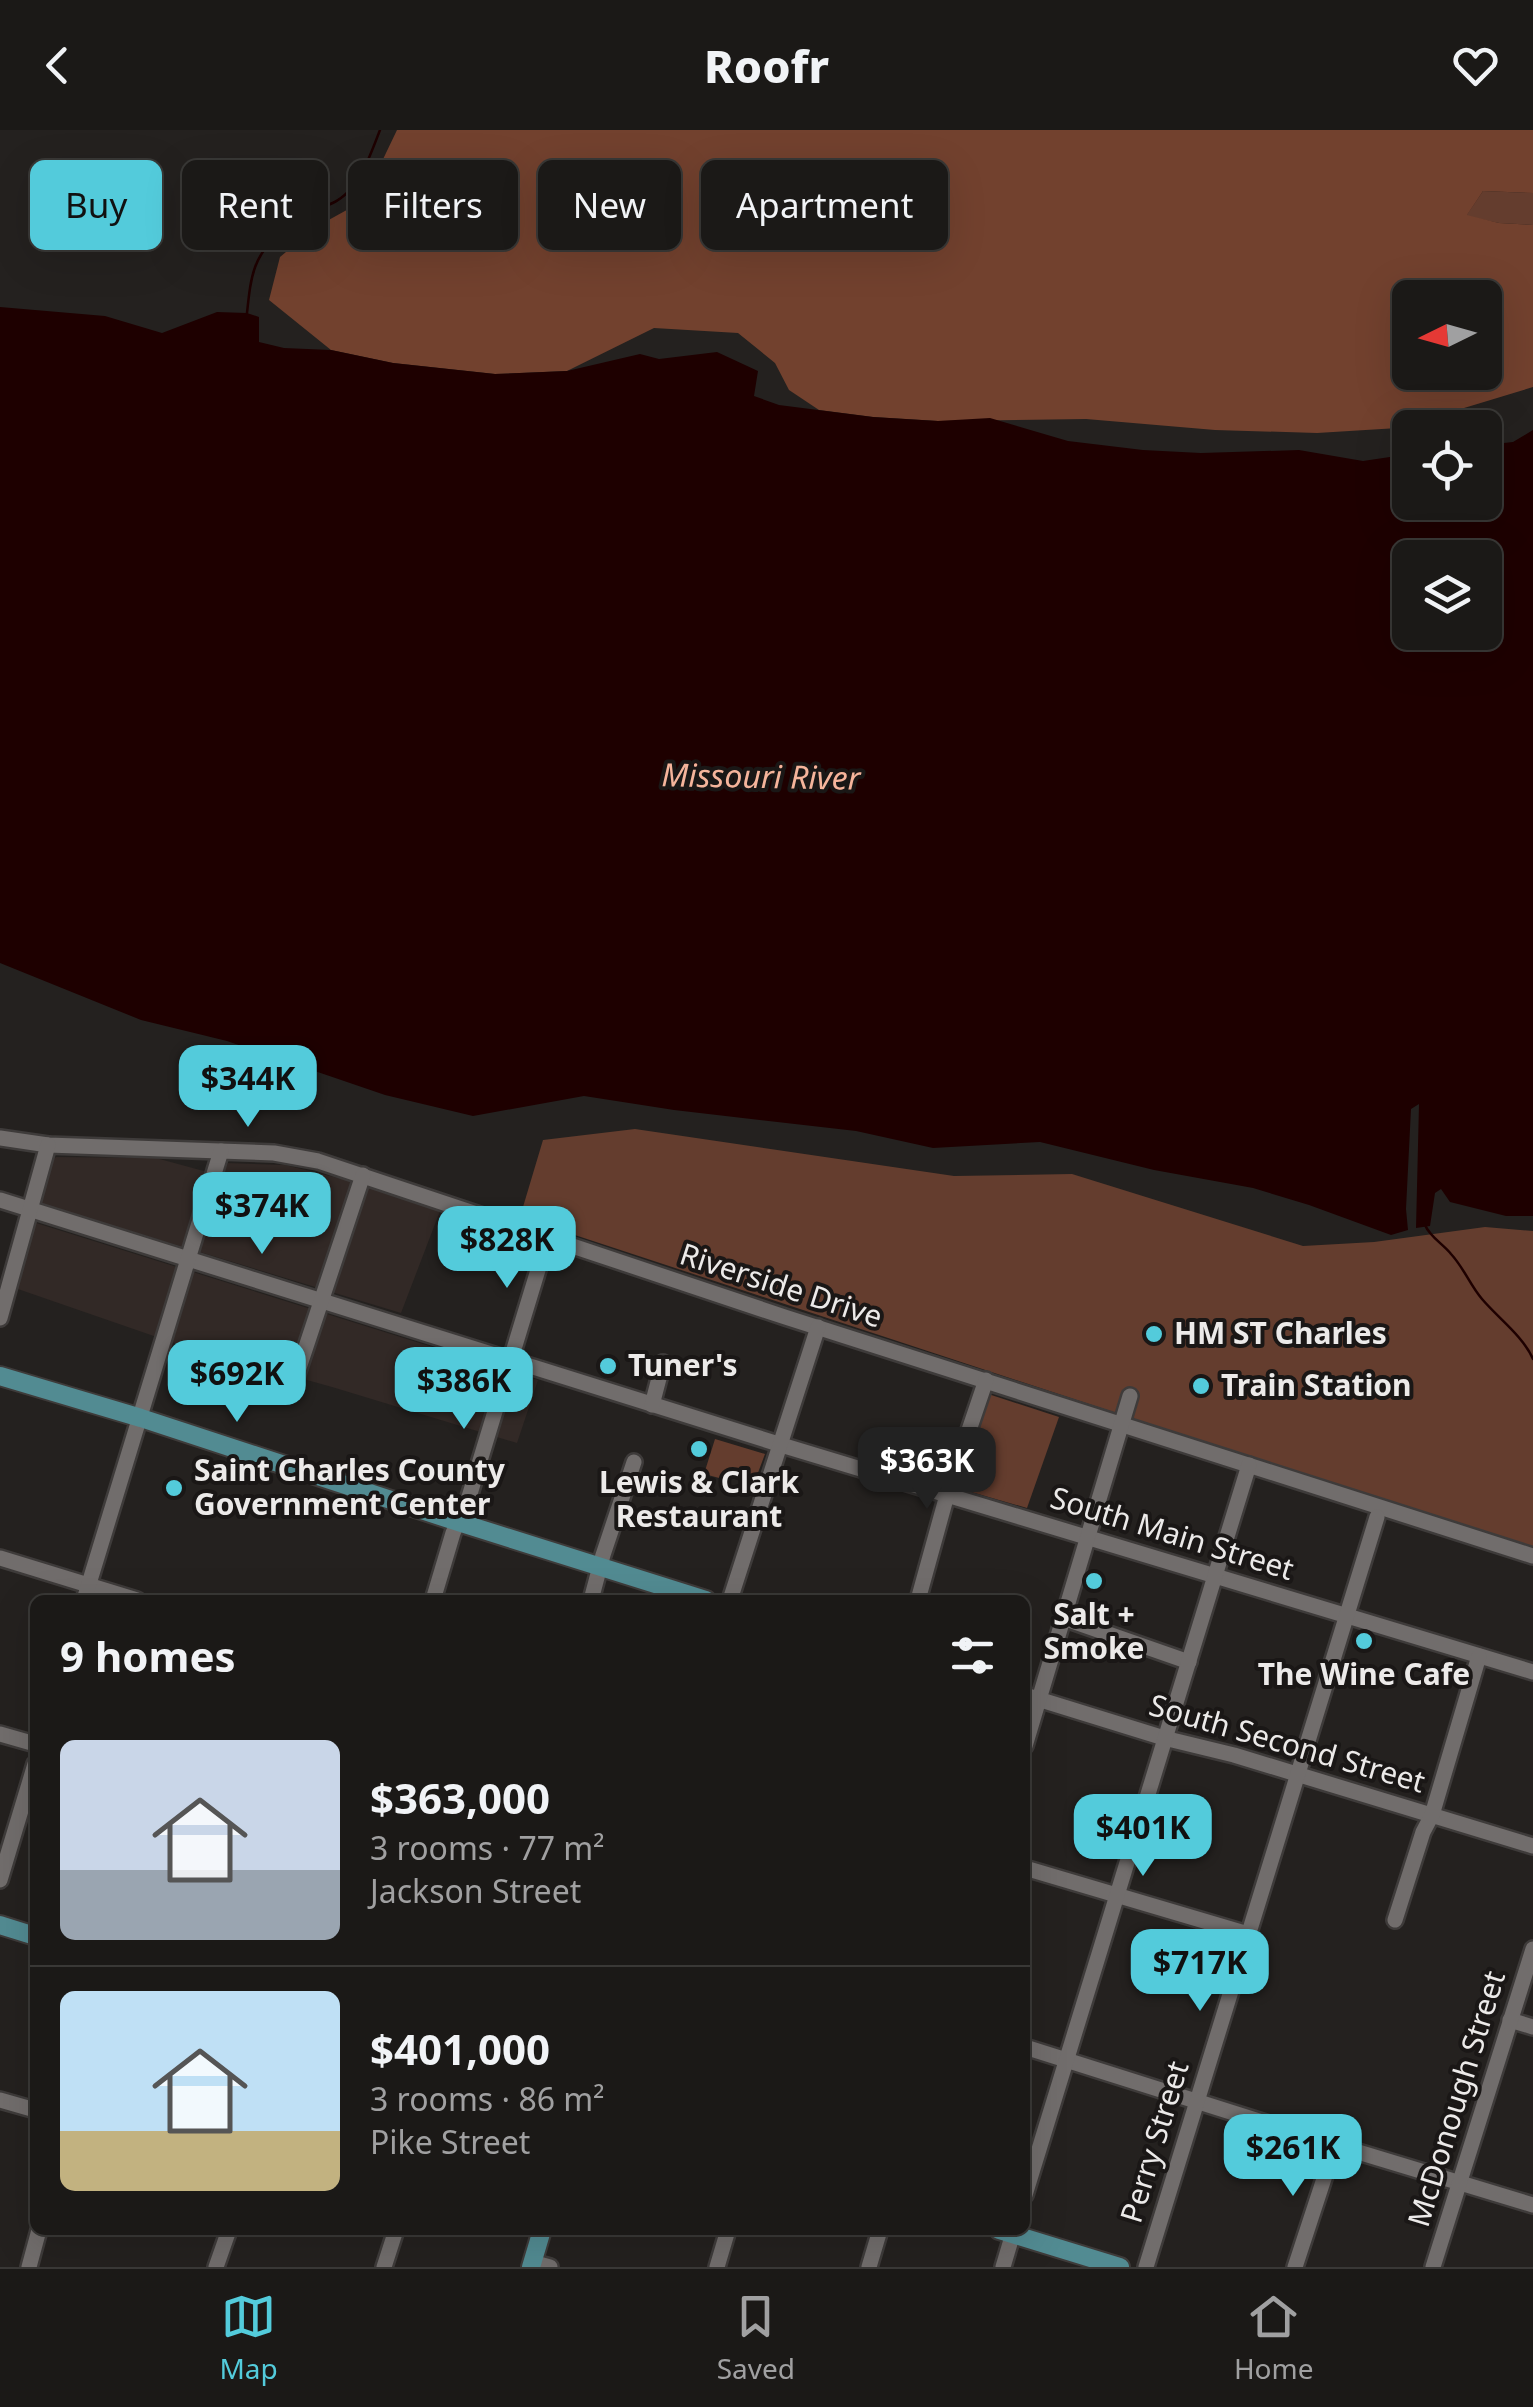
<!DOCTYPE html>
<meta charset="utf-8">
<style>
:root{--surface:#1b1917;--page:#242220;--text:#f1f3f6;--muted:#a0a0a1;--line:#393836;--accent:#53cbdb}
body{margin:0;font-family:"Noto Sans",sans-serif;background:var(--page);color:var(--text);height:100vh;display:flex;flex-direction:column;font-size:38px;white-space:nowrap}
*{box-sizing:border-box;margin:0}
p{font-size:32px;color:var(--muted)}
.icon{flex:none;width:55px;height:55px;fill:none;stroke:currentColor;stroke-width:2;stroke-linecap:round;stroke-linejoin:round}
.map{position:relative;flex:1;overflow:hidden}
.sheet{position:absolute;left:30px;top:1465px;width:1000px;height:640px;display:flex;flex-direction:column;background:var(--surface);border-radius:15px;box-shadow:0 10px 40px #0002,0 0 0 2px var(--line)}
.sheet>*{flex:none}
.hud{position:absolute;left:30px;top:30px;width:1000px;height:90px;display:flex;gap:20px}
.needle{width:65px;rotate:265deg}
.controls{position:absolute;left:1392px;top:150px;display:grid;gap:20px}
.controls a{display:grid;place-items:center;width:110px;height:110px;border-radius:15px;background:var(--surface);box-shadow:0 10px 40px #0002,0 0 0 2px var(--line);font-size:50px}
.price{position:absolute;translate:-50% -85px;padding:0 22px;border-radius:20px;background:var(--accent);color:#111;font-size:32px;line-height:65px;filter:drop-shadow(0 2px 5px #0008)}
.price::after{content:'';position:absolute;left:50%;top:60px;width:30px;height:22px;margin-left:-15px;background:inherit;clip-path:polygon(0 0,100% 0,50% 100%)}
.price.on{background:#222;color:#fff}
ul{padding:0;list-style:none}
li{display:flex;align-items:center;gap:30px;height:250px;padding:0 30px}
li+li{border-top:2px solid var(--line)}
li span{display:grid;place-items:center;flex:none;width:280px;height:200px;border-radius:15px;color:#555}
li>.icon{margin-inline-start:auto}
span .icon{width:120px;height:120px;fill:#fffc;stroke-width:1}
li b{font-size:42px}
h2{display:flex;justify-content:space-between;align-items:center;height:120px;padding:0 30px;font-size:42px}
.chip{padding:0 35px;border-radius:15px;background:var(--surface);box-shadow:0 10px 40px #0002,0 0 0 2px var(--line);font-size:35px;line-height:90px}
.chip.on{background:var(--accent);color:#111}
header{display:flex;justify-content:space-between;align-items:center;height:130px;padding:0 30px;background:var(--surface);font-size:45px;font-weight:800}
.tabs{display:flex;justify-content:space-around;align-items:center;height:140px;border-top:2px solid var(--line);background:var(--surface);font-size:28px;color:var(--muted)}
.tabs a{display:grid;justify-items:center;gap:5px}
.tabs .on{color:var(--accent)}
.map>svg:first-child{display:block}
.built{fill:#322926}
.green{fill:#643d2e}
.forest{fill:#72412e;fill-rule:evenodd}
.water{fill:#1e0000;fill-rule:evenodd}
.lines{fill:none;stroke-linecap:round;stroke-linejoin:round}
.stream{stroke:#1e0000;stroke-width:2.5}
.minor-casing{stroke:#3e3b3a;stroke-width:20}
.major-casing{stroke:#3e3b3a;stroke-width:22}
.minor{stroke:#716d6c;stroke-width:15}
.major{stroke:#528b92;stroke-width:18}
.poi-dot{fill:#53cbdb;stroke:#1a1716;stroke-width:4}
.labels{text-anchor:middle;stroke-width:8;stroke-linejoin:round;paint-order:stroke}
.street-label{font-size:30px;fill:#eceae9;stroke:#1a1716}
.poi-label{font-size:30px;font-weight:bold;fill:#eceae9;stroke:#1a1716;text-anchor:start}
.water-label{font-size:32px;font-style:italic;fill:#f5b49b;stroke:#1a1716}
</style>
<header><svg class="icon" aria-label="back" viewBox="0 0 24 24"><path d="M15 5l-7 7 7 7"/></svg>Roofr<svg class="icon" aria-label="heart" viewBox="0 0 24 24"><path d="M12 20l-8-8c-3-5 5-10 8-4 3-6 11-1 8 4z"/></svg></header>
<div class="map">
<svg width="1533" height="2137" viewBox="0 0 1533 2137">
<rect width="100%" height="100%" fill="#24211f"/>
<!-- built -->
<g class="built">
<path d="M56 1027 156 1028 222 1046 228 1033 285 1035 371 1056 440 1081 401 1183 41 1074 51 1031Z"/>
<path d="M33 1092 538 1250 517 1313 332 1257 174 1213 15 1158Z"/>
</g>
<!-- green -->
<g class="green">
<path d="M1483 61 1533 63V95L1499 93 1466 86Z"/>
<path d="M635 999 954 1046 1072 1044 1303 1116 1374 1112 1485 1097 1533 1101V1420L520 1087 543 1010Z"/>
<path d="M976 1260 1059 1287 1027 1378 947 1355Z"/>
<path d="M715 1309 765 1324 756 1348 727 1340 723 1349 704 1344Z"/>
</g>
<!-- forest -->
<path class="forest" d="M397 0H1533V63L1483 61 1467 85 1499 93 1533 95V257L1398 298 1317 303 1215 300 1086 289 938 291 873 287 819 280 789 260 775 233 738 203 654 198 567 241 495 244 393 233 331 220 269 170 280 127 316 97 363 71ZM1410 168H1485V242H1410Z"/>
<!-- water -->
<path class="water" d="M0 177 105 186 162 203 217 182 247 183 259 187V212L284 218 331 220 393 233 495 244 567 241 640 224 659 229 717 222 758 241 754 266 779 275 873 287 938 291 990 288 1068 311 1143 320 1201 323 1299 320 1363 331 1410 324V372H1485V315L1513 312 1533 300V1086H1506L1450 1072 1441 1059 1435 1063 1430 1096 1416 1098 1419 974 1411 979 1406 1079 1408 1100 1391 1105 1309 1075 1253 1058 1154 1040 1040 1012 933 1018 856 1001 674 980 584 966 473 986 385 965 227 911 141 890 0 833ZM1410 428H1485V502H1410Z"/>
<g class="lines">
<!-- stream -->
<g class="stream">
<path d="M247 183C251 145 253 126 282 100 287 95 293 88 300 85 321 75 336 78 353 56 365 41 373 18 380 0"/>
<path d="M1425 1095C1430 1107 1443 1114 1451 1124 1464 1138 1470 1155 1482 1169 1499 1189 1522 1205 1533 1229"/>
</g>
<!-- minor casing -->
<g class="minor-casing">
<g id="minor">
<path d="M0 1008 48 1015 274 1023 318 1031 785 1187 1533 1426"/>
<path d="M0 1070 788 1317 1533 1542"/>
<path d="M0 1188 48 1015"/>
<path d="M294 1253 363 1045"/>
<path d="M652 1275 663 1233"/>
<path d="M0 1428 137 1470"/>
<path d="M84 1470 221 1021"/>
<path d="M433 1470 453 1403 469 1367 548 1107"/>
<path d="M591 1470 603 1425 634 1332"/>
<path d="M730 1470 818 1197"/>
<path d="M918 1470 947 1365 986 1250"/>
<path d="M1063 1488 1189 1532"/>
<path d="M1025 1565 1164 1608 1234 1625 1533 1716"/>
<path d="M0 1604 35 1614"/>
<path d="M1025 1616 1130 1266"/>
<path d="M1025 1738 1248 1804"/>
<path d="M0 1750 35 1634"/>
<path d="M1395 1790 1423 1702 1432 1685 1479 1526"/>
<path d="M1510 1890 1533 1897"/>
<path d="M1025 1917 1335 2015 1533 2075"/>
<path d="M0 1970 35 1980"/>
<path d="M1025 2065 1249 1335"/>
<path d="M532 2132 550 2137"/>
<path d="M29 2137 39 2100"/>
<path d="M216 2137 229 2100"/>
<path d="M384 2137 396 2100"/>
<path d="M717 2137 728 2100"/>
<path d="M869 2137 880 2100"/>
<path d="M1003 2137 1014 2100"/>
<path d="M1146 2137 1377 1387"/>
<path d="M1295 2137 1335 2015"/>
<path d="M1433 2137 1533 1819"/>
</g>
</g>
<!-- major casing -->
<g class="major-casing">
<g id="major">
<path d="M0 1246 141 1288 458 1392 706 1470"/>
<path d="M0 1795 35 1806"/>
<path d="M999 2100 1120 2137"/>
<path d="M531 2137 542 2100"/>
</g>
</g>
<!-- minor -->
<use href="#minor" class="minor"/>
<!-- major -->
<use href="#major" class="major"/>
</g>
<!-- markers -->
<g class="poi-dot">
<circle cx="1154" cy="1204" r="10"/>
<circle cx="608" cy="1236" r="10"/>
<circle cx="1201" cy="1256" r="10"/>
<circle cx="699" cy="1319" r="10"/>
<circle cx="174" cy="1358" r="10"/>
<circle cx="1094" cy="1451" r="10"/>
<circle cx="1364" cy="1511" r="10"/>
</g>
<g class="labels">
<!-- street labels -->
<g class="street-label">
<text transform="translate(781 1156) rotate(18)" y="10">Riverside Drive</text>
<text transform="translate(1172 1404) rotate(17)" y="10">South Main Street</text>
<text transform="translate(1287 1614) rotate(16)" y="10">South Second Street</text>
<text transform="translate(1457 1969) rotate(-73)" y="10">McDonough Street</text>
<text transform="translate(1155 2012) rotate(-73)" y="10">Perry Street</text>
</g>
<!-- poi labels -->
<g class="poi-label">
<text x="1174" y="1214">HM ST Charles</text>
<text x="628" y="1246">Tuner's</text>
<text x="1221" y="1266">Train Station</text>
<text x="194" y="1351">Saint Charles County<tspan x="194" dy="34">Government Center</tspan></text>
<text x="699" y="1363" text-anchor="middle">Lewis &amp; Clark<tspan x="699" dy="34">Restaurant</tspan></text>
<text x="1094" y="1495" text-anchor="middle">Salt +<tspan x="1094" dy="34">Smoke</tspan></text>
<text x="1364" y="1555" text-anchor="middle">The Wine Cafe</text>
</g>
<!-- water labels -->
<g class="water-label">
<text transform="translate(761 647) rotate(1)" y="11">Missouri River</text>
</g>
</g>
</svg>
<div class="controls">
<a><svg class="needle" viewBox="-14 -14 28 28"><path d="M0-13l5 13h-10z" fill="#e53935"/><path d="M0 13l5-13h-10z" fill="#a0a0a1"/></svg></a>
<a><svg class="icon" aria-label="locate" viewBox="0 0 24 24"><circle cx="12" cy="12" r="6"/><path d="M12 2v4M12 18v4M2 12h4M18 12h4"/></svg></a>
<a><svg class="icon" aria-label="layers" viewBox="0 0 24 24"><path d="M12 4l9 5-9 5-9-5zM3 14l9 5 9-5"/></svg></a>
</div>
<b class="price" style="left:248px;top:1000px">$344K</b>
<b class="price" style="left:262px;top:1127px">$374K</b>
<b class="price" style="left:507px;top:1161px">$828K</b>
<b class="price" style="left:237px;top:1295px">$692K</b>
<b class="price" style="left:464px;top:1302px">$386K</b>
<b class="price on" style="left:927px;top:1382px">$363K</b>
<b class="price" style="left:1143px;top:1749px">$401K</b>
<b class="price" style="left:1200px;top:1884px">$717K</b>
<b class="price" style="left:1293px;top:2069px">$261K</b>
<div class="hud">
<a class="chip on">Buy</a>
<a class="chip">Rent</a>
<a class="chip">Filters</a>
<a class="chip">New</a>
<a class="chip">Apartment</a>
</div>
<section class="sheet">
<h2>9 homes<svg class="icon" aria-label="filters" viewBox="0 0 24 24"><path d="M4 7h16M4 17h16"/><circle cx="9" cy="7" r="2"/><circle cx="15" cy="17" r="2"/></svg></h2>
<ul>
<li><span style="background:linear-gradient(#c9d6e8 65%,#9aa5b1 0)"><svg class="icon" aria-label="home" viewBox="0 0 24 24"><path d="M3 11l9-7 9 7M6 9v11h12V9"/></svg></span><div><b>$363,000</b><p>3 rooms · 77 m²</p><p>Jackson Street</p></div></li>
<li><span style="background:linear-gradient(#bfe0f5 70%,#c2b280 0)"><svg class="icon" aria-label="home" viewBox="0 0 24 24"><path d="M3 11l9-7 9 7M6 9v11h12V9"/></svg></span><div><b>$401,000</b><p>3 rooms · 86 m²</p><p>Pike Street</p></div></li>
</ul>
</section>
</div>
<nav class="tabs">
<a class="on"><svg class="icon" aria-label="map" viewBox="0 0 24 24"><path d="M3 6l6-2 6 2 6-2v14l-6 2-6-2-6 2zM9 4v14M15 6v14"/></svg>Map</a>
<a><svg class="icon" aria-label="saved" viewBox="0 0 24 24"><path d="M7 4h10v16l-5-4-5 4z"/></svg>Saved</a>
<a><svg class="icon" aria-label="home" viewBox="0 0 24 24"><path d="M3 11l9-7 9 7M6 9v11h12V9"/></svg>Home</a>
</nav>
